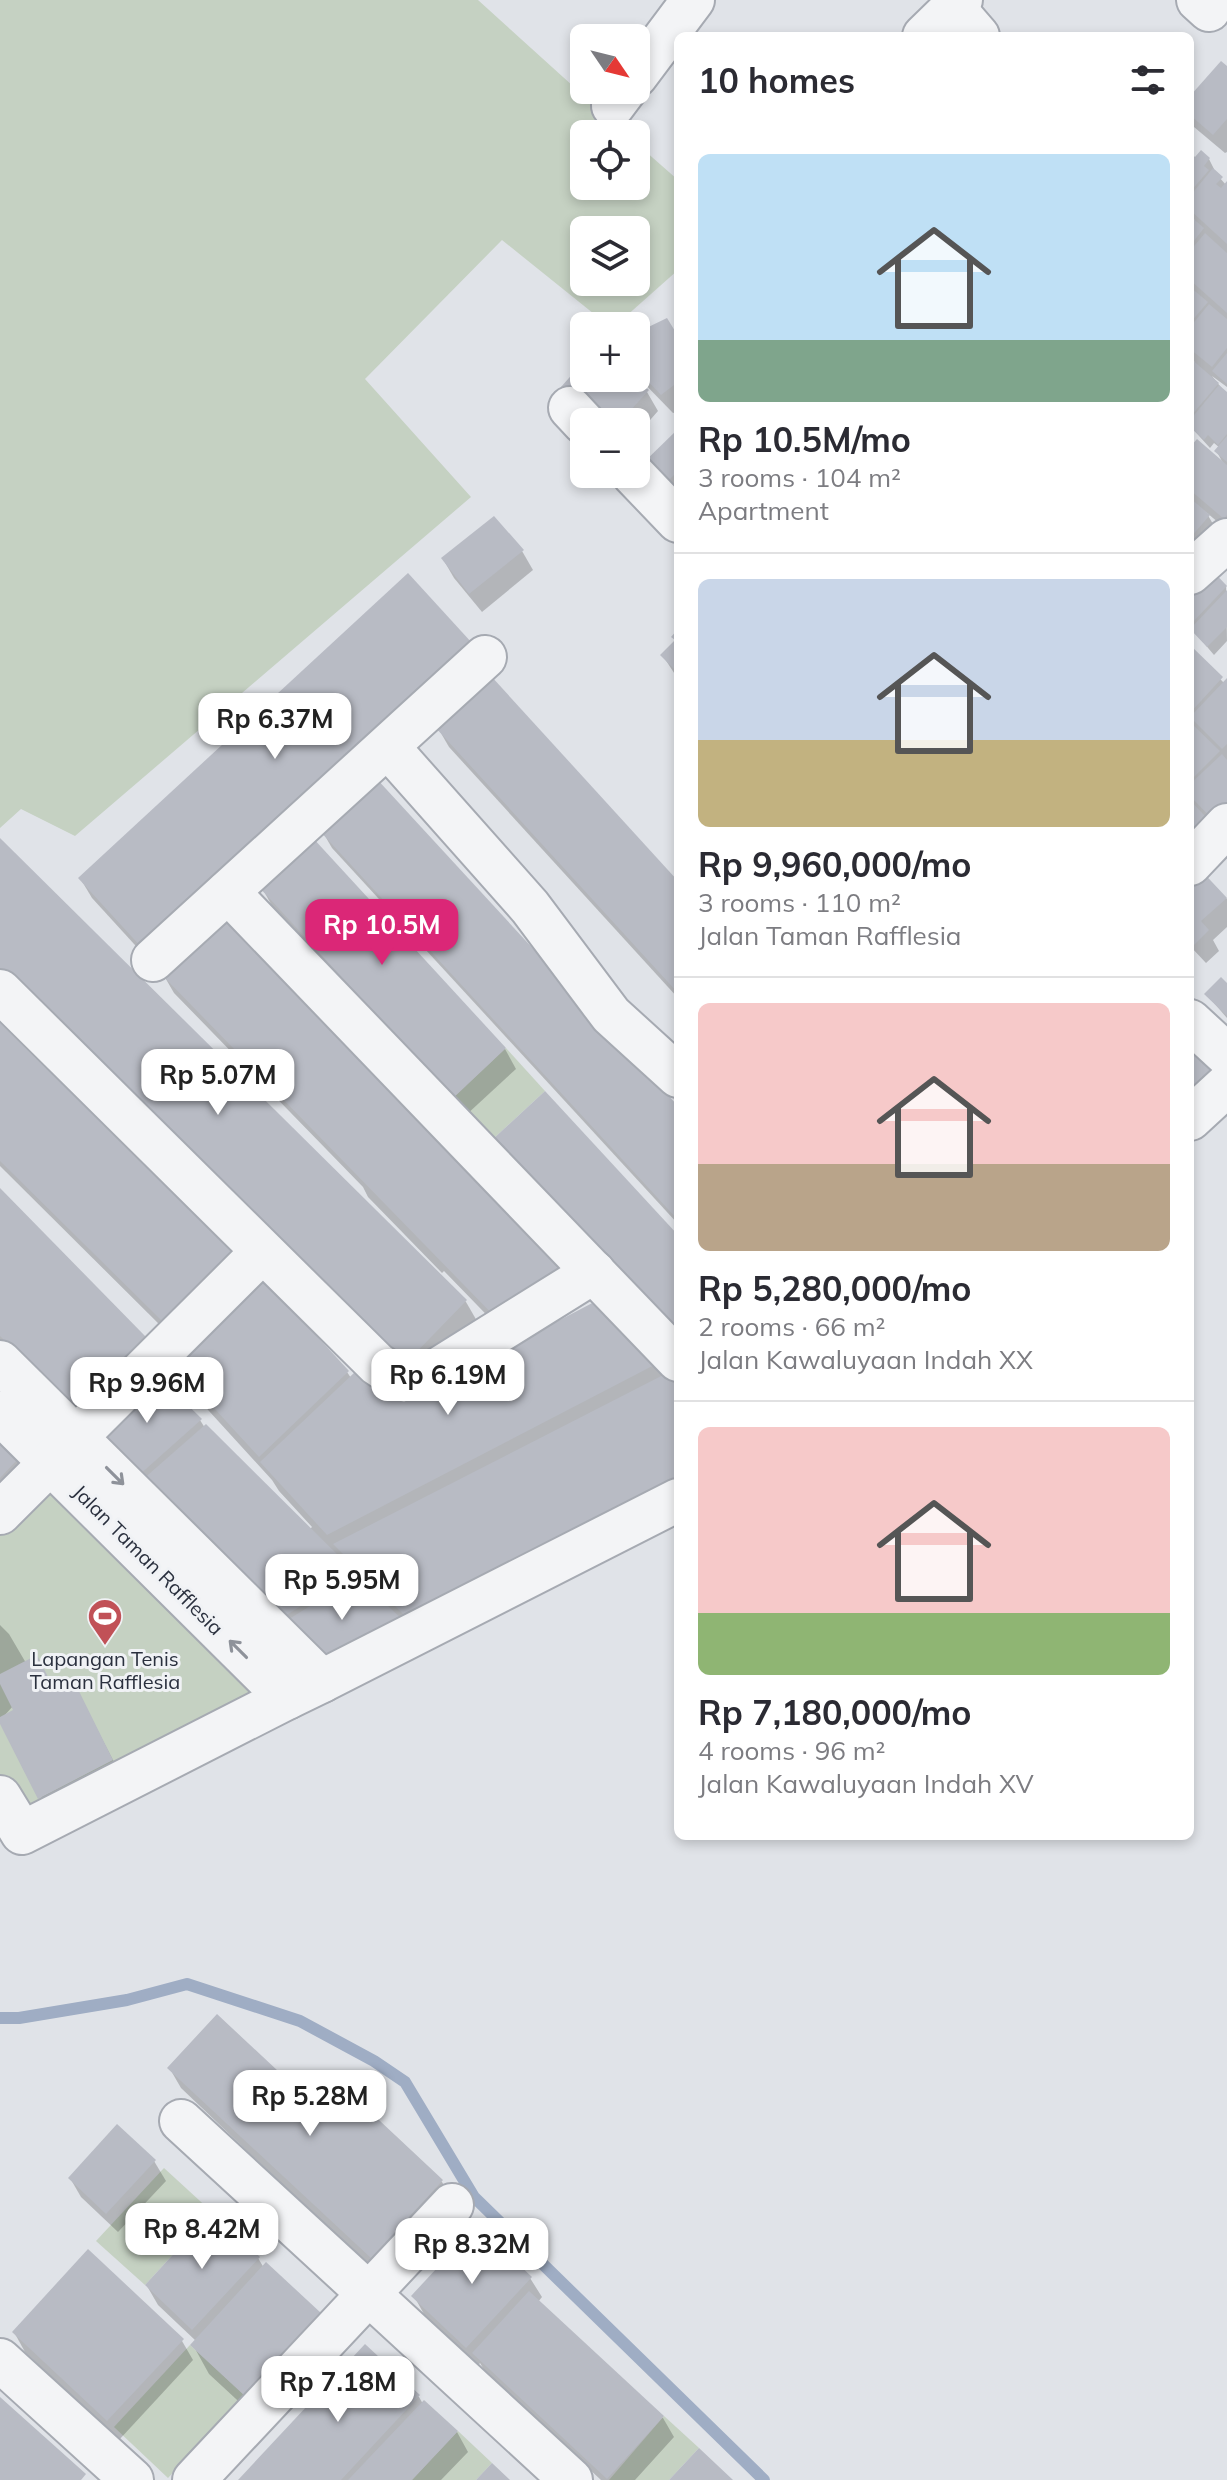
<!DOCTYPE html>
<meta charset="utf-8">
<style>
:root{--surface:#fff;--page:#f7f7f7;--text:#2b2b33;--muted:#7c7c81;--line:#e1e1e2;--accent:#db2777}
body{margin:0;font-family:Mulish,sans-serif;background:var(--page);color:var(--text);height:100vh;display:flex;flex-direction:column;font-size:30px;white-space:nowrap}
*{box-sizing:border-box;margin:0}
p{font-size:26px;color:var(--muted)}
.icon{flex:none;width:44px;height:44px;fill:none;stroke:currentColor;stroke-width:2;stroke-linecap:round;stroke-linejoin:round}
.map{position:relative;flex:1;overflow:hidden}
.drawer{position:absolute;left:674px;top:32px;width:520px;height:1808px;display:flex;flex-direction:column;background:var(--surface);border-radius:12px;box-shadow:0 4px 12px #0003}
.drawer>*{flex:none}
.needle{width:52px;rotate:125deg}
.buttons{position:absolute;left:570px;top:24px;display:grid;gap:16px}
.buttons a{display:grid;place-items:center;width:80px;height:80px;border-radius:12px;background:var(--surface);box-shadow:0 4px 12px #0003;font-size:40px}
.price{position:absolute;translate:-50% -68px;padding:0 18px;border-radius:16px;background:#fff;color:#222;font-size:26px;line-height:52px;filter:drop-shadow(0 2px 4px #0008)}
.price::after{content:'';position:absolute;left:50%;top:48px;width:24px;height:18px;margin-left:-12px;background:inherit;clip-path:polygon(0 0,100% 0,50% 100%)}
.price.selected{background:var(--accent);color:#fff}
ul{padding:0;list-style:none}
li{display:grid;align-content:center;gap:16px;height:424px;padding:0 24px}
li+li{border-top:2px solid var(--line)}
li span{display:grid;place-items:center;height:248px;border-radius:12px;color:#555}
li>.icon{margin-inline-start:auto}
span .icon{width:144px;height:144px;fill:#fffc;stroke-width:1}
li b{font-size:34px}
h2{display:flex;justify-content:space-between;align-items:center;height:96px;padding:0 24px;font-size:34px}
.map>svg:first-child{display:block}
.green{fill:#c5d1c2;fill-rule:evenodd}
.shadow{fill:#0003;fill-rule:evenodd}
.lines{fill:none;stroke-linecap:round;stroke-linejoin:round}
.stream{stroke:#9fadc4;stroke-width:12}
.building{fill:#b8bbc4}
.minor-casing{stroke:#a6aab2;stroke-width:46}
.minor{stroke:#f3f4f6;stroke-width:42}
.oneway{stroke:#8e929a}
.labels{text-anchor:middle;stroke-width:6;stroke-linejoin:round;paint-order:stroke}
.street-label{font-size:20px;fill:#2a303e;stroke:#f0f2f5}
.poi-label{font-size:20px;fill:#2a303e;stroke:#f0f2f5}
</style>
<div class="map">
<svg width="1227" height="2480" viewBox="0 0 1227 2480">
<rect width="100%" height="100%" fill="#e0e3e8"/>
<!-- green -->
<g class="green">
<path d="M0 0H478L626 134H584V186H636V143L678 180V270L615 326H609L502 240 365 379 471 497 75 836 21 809 0 828ZM584 230H636V282H584Z"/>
<path d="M506 1048 545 1091 492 1140 453 1098Z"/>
<path d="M49 1469 280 1697 24 1827 0 1787V1520Z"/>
<path d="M164 2168 212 2212 145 2285 96 2241Z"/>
<path d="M190 2345 244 2395 168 2478 114 2427Z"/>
<path d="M664 2416 699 2448 669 2480H609Z"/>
<path d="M458 2431 492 2463 476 2480H412Z"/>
</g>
<!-- shadow -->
<g class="shadow">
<path d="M1227 69V152L1225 153 1194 127 1190 119V99Z"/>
<path d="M1190 155 1196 160 1209 159 1214 169 1213 170 1226 185 1227 184V387L1212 376 1227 395V530L1206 512 1220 536 1190 570V451L1224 465 1217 452 1220 448 1214 443 1210 448 1190 426V361L1197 366 1190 355V219L1196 223 1190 212Z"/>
<path d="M678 332V412L673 413 636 375V336Z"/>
<path d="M584 364V378H632L647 392 658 411 636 436V422H592L563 387Z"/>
<path d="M678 432V510L665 488Z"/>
<path d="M522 551 533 570 482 612 454 578 443 559Z"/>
<path d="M408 576 155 967 92 898 80 878Z"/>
<path d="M1226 587 1227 641 1214 655 1192 629 1195 626 1190 621V588Z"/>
<path d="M678 632V679L663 656 676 642 673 637Z"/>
<path d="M1190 648 1224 683 1227 682V840L1203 874 1227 899V927L1213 940 1219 951 1206 963 1190 946Z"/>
<path d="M438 728 678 883V998L449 747Z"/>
<path d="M321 829 678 1109V1224L332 848Z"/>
<path d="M312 840 505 1049 516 1069 465 1116 272 906 261 886Z"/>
<path d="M0 842 466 1302 477 1321 414 1385 0 980Z"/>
<path d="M163 974 565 1261 512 1341 444 1271 442 1273 368 1197 363 1187 174 993Z"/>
<path d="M1227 985V1018L1207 995Z"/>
<path d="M0 1025 229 1253 241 1272 174 1339 0 1166Z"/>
<path d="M0 1191 144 1339 155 1358 84 1427 0 1341Z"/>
<path d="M598 1303 678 1381 334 1686 105 1452 200 1420 205 1428 309 1530 312 1527 279 1491 272 1480 188 1388 172 1359 347 1372 351 1378 380 1396 403 1404Z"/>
<path d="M0 1443 18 1459 34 1488 0 1524Z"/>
<path d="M0 1625 9 1634 26 1663 55 1691 72 1682 133 1798 61 1834 0 1720ZM13 1706 16 1711 4 1716Z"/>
<path d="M170 2069 325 2118 348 2094 442 2182 458 2210 389 2286 181 2088Z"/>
<path d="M154 2161 166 2181 118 2232 81 2197 70 2178Z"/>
<path d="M258 2258 264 2268 319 2314 336 2343 262 2423 209 2374 193 2345 196 2341 158 2305 147 2286Z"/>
<path d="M530 2278 542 2297 538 2302 663 2418 674 2437 635 2480H601L486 2373 480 2363 478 2366 425 2316 414 2296Z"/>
<path d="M14 2332 182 2341 193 2360 119 2440 25 2352Z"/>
<path d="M366 2347 419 2397 423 2404 457 2432 468 2452 441 2480H241Z"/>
</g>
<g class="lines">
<!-- stream -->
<path class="stream" d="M0 2018H19L127 2000 187 1984 300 2021 374 2061 405 2082 474 2197 764 2480"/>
</g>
<!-- building -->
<g class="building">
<path d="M1221 61 1227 66V119L1213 135 1190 115V96Z"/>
<path d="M1201 150 1210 158 1204 166 1209 170 1190 192V152L1195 157Z"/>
<path d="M1213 168 1223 177 1216 184 1221 188 1227 181V244L1190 210V196Z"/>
<path d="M1190 216 1204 228 1190 246Z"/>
<path d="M1205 233 1227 253V313L1190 280V251Z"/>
<path d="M1190 287 1208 302 1190 323Z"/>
<path d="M1209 304 1227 319V348L1212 367 1190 349V327Z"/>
<path d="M667 318 675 331 678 329V382L661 395 636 369V333Z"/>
<path d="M1227 353V384L1212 371Z"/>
<path d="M1190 358 1219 383 1190 417Z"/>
<path d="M584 361V378H635L649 390 620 422H601L561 387Z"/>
<path d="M1219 385 1227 392V434L1218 445 1208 435 1204 440 1190 427V420Z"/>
<path d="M678 429V471L664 485 639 467Z"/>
<path d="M1227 436V462L1214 451Z"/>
<path d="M1197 439 1227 465V515L1224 519 1190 490V447Z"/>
<path d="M1190 498 1210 515 1190 538Z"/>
<path d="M494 516 524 550 469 594 441 558Z"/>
<path d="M1208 566 1227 586 1193 622 1190 619V585Z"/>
<path d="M408 573 472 643 143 949 78 878Z"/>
<path d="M1227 590V627L1207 647 1190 629Z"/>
<path d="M678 629V673L660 655 675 640 671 637Z"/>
<path d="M1190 645 1223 677 1190 713Z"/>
<path d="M491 676 678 881V993L435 727Z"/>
<path d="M1227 678V744L1222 749 1190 717Z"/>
<path d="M1190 722 1220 751 1192 779 1190 777Z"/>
<path d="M1222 754 1227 760V817L1218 825 1190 796V784Z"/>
<path d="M375 777 678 1106V1220L318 829Z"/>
<path d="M1190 800 1217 829 1190 857Z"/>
<path d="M312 837 506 1048 453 1098 258 886Z"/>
<path d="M0 838 467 1300 402 1367 0 969Z"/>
<path d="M1197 866 1227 898 1201 921 1209 930 1194 945 1190 941V873Z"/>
<path d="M228 910 567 1260 500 1322 161 974Z"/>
<path d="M1221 977 1227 983V1016L1204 994Z"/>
<path d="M0 1023 231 1251 162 1321 0 1161Z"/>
<path d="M1190 1026 1226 1062 1190 1093Z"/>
<path d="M545 1091 678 1235V1343L492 1140Z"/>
<path d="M0 1188 146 1337 72 1409 0 1336Z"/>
<path d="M259 1273 349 1371 259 1457 169 1359Z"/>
<path d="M598 1300 662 1361 327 1535 260 1462 355 1372 381 1394 404 1402Z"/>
<path d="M671 1371 678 1378V1483L409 1620 333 1544Z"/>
<path d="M155 1373 202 1419 137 1477 92 1433Z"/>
<path d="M206 1424 355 1572 277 1621 141 1481Z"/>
<path d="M0 1440 19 1458 0 1478Z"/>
<path d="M357 1577 404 1621 322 1667 281 1624Z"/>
<path d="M37 1655 54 1689 73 1679 113 1760 38 1799 0 1724V1717L13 1710 0 1684V1674Z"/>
<path d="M217 2014 326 2116 348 2091 443 2180 371 2258 167 2068Z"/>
<path d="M117 2124 156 2160 106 2214 68 2178Z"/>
<path d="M212 2212 260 2257 192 2330 145 2285Z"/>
<path d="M477 2225 532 2277 466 2348 411 2296Z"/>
<path d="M88 2249 184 2339 107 2421 12 2332Z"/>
<path d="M266 2262 321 2313 244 2395 190 2345Z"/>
<path d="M529 2291 664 2416 607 2479 472 2353Z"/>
<path d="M365 2344 420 2395 341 2480H238Z"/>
<path d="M0 2397 86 2474 81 2480H0Z"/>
<path d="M424 2400 458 2431 412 2480H348Z"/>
<path d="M699 2448 733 2480H669Z"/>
<path d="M492 2463 510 2480H476Z"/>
</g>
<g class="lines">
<!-- minor casing -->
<g class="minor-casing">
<g id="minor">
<path d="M1198 0 1209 10"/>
<path d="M953 7 978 36"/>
<path d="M924 36 961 0"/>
<path d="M636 76 693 0"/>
<path d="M613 106 625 90"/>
<path d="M570 408 584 423"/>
<path d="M633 474 678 521"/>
<path d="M1190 573 1227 540"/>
<path d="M388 747 530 907 611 1015 678 1076"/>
<path d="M1190 864 1227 825"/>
<path d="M228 892 678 1360"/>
<path d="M153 960 485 657"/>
<path d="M0 991 377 1364C394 1376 406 1381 427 1376L594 1272"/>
<path d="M1190 1021 1227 1055"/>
<path d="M1190 1119 1227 1085"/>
<path d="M0 1362 322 1681 287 1698 0 1413"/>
<path d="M0 1513 262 1252"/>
<path d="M322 1681 678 1500"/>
<path d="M0 1797 22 1833 287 1698"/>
<path d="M181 2121 571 2480"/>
<path d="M0 2360 132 2480"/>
<path d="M194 2480 452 2205"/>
</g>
</g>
<!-- minor -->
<use href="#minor" class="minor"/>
</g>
<!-- one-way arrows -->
<defs><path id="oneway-shaft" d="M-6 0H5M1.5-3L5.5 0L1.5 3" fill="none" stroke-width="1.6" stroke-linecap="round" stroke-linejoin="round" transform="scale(2)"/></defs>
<g class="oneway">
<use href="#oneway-shaft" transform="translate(115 1476) rotate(45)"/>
<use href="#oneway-shaft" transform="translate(238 1649) rotate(-135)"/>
</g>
<!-- icons -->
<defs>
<g id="stadium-pin" transform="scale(1.8)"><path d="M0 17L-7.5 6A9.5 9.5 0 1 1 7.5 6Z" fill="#c15157" stroke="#f0f2f5"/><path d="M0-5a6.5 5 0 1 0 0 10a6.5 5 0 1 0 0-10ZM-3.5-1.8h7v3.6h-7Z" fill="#fff"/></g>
</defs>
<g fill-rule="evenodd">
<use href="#stadium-pin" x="105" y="1616"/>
</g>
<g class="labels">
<!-- street labels -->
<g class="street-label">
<text transform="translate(148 1560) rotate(45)" y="7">Jalan Taman Rafflesia</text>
</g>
<!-- poi labels -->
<g class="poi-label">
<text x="105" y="1666">Lapangan Tenis<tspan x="105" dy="23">Taman Rafflesia</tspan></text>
</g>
</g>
</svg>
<div class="buttons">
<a><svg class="needle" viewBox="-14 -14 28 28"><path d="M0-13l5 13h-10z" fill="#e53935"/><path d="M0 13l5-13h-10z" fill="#7c7c81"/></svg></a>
<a><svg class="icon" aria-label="locate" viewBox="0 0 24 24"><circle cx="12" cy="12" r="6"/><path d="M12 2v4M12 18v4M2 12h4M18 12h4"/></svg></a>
<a><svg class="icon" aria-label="layers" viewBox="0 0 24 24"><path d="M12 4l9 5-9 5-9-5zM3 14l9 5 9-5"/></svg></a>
<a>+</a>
<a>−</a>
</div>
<b class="price" style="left:275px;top:761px">Rp 6.37M</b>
<b class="price selected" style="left:382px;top:967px">Rp 10.5M</b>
<b class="price" style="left:218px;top:1117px">Rp 5.07M</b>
<b class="price" style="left:448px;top:1417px">Rp 6.19M</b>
<b class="price" style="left:147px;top:1425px">Rp 9.96M</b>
<b class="price" style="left:342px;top:1622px">Rp 5.95M</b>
<b class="price" style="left:310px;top:2138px">Rp 5.28M</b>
<b class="price" style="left:202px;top:2271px">Rp 8.42M</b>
<b class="price" style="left:472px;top:2286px">Rp 8.32M</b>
<b class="price" style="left:338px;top:2424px">Rp 7.18M</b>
<section class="drawer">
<h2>10 homes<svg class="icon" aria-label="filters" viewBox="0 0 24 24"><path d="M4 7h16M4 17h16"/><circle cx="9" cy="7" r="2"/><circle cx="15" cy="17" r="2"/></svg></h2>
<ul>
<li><span style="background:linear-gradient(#bfe0f5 75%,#7fa58c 0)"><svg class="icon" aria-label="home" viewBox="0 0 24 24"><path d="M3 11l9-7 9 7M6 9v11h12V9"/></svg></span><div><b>Rp 10.5M/mo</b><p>3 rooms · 104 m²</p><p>Apartment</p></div></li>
<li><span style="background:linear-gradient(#c9d6e8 65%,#c2b280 0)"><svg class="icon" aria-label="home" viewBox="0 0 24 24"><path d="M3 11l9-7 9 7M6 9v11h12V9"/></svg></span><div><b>Rp 9,960,000/mo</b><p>3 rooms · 110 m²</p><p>Jalan Taman Rafflesia</p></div></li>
<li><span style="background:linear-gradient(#f6c9c9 65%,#b9a48a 0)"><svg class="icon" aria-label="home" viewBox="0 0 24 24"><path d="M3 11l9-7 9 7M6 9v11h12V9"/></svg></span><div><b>Rp 5,280,000/mo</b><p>2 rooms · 66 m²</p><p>Jalan Kawaluyaan Indah XX</p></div></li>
<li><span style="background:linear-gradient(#f6c9c9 75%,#8fb573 0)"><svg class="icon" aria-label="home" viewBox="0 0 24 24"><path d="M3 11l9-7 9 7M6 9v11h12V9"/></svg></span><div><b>Rp 7,180,000/mo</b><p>4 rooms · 96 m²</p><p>Jalan Kawaluyaan Indah XV</p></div></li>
</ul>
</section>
</div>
